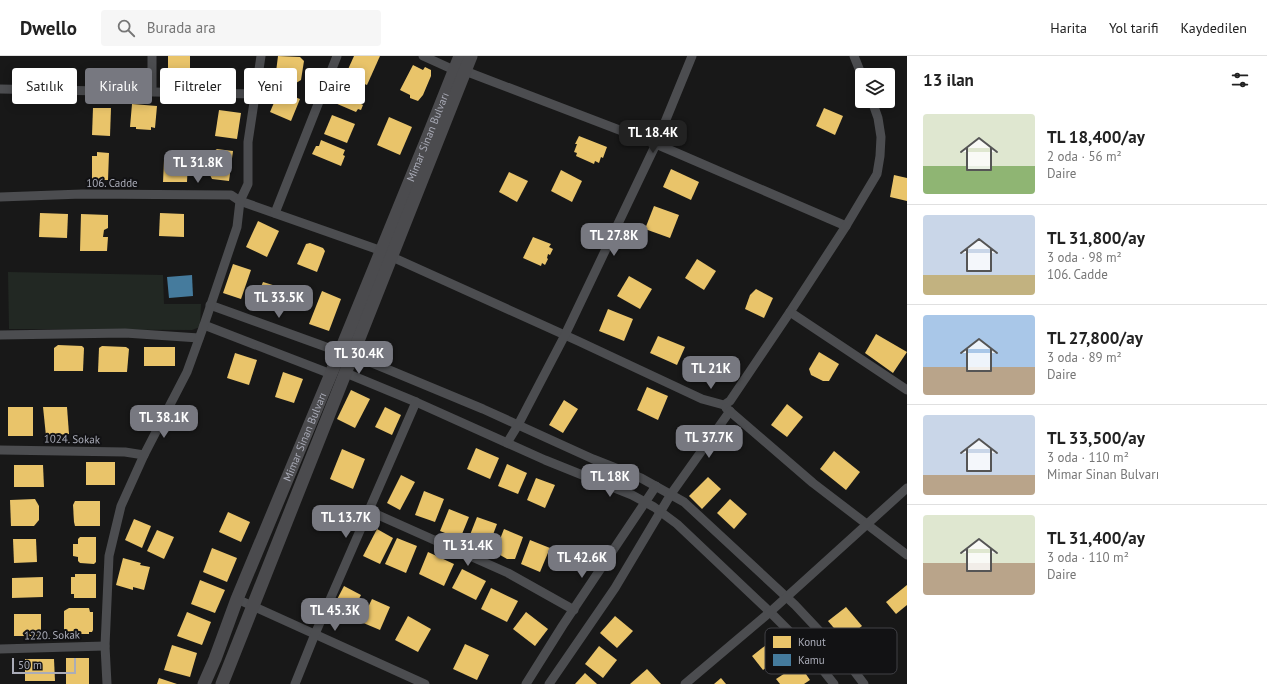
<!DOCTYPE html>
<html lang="tr">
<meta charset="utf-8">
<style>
:root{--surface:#fff;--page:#f6f6f6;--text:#222;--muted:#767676;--line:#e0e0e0;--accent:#777880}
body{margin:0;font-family:"PT Sans",sans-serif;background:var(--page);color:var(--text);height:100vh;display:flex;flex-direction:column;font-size:15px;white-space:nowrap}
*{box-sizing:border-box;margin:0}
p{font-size:13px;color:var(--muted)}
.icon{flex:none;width:22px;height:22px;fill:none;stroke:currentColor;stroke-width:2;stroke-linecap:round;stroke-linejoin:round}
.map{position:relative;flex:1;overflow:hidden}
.panel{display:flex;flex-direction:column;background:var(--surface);width:360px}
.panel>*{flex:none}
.banner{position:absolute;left:12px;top:12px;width:380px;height:36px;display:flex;gap:8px}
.controls{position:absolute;left:855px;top:12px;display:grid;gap:8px}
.controls a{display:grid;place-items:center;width:40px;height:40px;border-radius:4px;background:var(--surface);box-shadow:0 2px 10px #0003;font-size:20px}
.scale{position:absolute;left:12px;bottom:10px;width:64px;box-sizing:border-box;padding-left:4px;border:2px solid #aaacb8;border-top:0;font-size:11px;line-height:14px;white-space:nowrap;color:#aaacb8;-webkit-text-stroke:3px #121214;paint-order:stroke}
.price{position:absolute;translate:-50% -34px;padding:0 9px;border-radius:8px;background:var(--accent);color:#fff;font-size:13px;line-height:26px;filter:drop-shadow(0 1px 2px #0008)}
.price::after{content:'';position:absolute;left:50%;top:24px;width:12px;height:9px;margin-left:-6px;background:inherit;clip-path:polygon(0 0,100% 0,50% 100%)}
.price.on{background:#222;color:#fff}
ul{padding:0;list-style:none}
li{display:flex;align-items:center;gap:12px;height:100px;padding:0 16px}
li+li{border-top:1px solid var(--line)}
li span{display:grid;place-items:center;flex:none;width:112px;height:80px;border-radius:4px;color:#555}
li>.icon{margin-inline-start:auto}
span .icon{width:48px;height:48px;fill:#fffc;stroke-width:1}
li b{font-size:17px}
h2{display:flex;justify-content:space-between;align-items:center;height:48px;padding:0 16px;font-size:17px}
.chip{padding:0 14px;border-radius:4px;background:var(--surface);box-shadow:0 2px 10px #0003;font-size:14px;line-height:36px}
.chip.on{background:var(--accent);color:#fff}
header{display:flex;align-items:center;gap:24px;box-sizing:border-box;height:56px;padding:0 20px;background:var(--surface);border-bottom:1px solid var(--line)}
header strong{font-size:19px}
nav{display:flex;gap:22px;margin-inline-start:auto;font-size:14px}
.search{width:280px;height:36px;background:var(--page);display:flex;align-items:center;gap:10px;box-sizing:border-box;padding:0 14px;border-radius:4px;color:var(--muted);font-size:15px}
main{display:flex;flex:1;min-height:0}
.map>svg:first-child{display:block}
.green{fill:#222823}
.homes{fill:#e9c46a}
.public{fill:#457b9d}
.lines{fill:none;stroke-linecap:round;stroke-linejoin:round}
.street{stroke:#4c4d50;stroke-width:9}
.secondary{stroke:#4b4b4e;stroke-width:13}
.labels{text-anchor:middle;stroke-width:4;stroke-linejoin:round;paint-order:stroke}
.street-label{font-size:11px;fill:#aaacb8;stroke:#121214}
.key{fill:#121214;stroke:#404045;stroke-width:1}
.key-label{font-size:11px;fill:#aaacb8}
</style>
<header>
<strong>Dwello</strong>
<div class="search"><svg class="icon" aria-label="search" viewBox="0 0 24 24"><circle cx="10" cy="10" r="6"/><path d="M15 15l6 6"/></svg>Burada ara</div>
<nav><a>Harita</a><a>Yol tarifi</a><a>Kaydedilen</a></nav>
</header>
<main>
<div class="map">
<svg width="907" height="628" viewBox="0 0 907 628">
<rect width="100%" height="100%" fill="#181818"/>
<!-- green -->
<path class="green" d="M8 216 163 219 164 248H201L200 271 192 274 9 273Z"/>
<!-- homes -->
<g class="homes">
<path d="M168 0H190V24L168 23Z"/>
<path d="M278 0 300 1 304 5 301 24 296 27 275 24Z"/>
<path d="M354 0H380L367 29 345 20Z"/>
<path d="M413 9 423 14 425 11 431 14V20L423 39 418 45 410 42V39L400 34Z"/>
<path d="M342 28 365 37 363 41 365 42 364 45 360 44 359 47 363 49 361 54 358 53 356 56 335 47Z"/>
<path d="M279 35 300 43 291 65 270 56Z"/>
<path d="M132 48 157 50 155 72 151 71V74L136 73V71H130Z"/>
<path d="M93 52H111L110 80 92 79Z"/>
<path d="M824 52 843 60 835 79 816 70Z"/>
<path d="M219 54 241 57 237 83 215 80Z"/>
<path d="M332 59 355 68 347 87 324 78Z"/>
<path d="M389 61 412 71 400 99 377 89Z"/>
<path d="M579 80 607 91 603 102 601 101 599 107 595 105 594 108 576 100 577 97 574 96 577 88H575Z"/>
<path d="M321 84 345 94 343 99 345 100 341 110 312 98 316 90H319Z"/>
<path d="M217 93 233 95 229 125 212 123 209 117 211 97Z"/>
<path d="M97 96 109 97 108 124H92V100H97Z"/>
<path d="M168 102H183L182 105H188L187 126H163L164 104H169Z"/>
<path d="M671 113 699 126 691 144 663 131Z"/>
<path d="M561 114 582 125 572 146 551 135Z"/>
<path d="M509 116 528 125 517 146 499 136Z"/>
<path d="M894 119 907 122V145L890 141Z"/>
<path d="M654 150 679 159 670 182 645 173Z"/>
<path d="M40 157 68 158 67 182 39 181Z"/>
<path d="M160 157 184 158V181L159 180Z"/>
<path d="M81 158 108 159V172L104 174 103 181H108L107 195H80Z"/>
<path d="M258 165 279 175 267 201 246 191Z"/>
<path d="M533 181 551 188 549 191 553 193 550 199 548 198 547 202 548 203 545 209 542 207 541 210 523 202Z"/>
<path d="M310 187 323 192 325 195 317 216 297 208 306 188Z"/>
<path d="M697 203 716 215 704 234 685 222Z"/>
<path d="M233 208 251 214 241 243 223 237Z"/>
<path d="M629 220 652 233 640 253 617 240Z"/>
<path d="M263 226 276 230 280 235 271 255 253 250Z"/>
<path d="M756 233 773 242 764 262 745 253 750 239Z"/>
<path d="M322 235 341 243 329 275 309 268Z"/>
<path d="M608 253 633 263 624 285 599 275Z"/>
<path d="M876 278 907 296 893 317 865 297Z"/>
<path d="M658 280 685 291 677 309 650 297Z"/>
<path d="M58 289 82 290 84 292 83 315H54V292Z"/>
<path d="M102 290 126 291 129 293 127 316H98L99 292Z"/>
<rect x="144" y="291" width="31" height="19"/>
<path d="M819 296 839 308 829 325H823L811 319 809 313Z"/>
<path d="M235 297 257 304 249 329 227 322Z"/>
<path d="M283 316 303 323 294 347 275 341Z"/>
<path d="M647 331 668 340 658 364 637 354Z"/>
<path d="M351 334 370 343 355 372 337 363Z"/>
<path d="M564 344 578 353 563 377 549 369Z"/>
<path d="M787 348 803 361 787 381 771 369Z"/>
<rect x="8" y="351" width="25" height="29"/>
<path d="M43 351H67L69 378 46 380Z"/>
<path d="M385 351 401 359 392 379 375 371Z"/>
<path d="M476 392 499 402 490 423 467 413Z"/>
<path d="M342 393 365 403 353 433 330 423Z"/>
<path d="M834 395 860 416 846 434 820 413Z"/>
<rect x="86" y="406" width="29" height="23"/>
<path d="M507 408 527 417 518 438 498 430Z"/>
<path d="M14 409H43L44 431H14Z"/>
<path d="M401 419 415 426 400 454 387 447Z"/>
<path d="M708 421 721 433 702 453 689 440Z"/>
<path d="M536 422 555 429 545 452 527 444Z"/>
<path d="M424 435 444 443 435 466 415 459Z"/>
<path d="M35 443 39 450V464L34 470H11L10 444Z"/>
<path d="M730 443 747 458 734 473 717 457Z"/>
<path d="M75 445H100V470H75L74 466 73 449Z"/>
<path d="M449 453 469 461 460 483 440 475Z"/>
<path d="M228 456 250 466 241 486 219 476Z"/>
<path d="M477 461 497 468 488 492 468 484Z"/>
<path d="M134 463 151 470 142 492 125 484Z"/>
<path d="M377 473 393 482 380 508 363 500Z"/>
<path d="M504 473 523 481 515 503H507L495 496Z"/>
<path d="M157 474 174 481 164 503 147 495Z"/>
<path d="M80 481H96V506L94 508 80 507 78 505V501L73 500V488H78V483Z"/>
<path d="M397 482 417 490 406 517 385 508Z"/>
<path d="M13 483H36L37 506 14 507Z"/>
<path d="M530 484 550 492 540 516 521 508Z"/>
<path d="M212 492 237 502 227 526 203 516Z"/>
<path d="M428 496 454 508 444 530 419 518Z"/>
<path d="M123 502 141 507 140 509 150 511 144 534 133 531V534L116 529Z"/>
<path d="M462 513 486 525 476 544 452 532Z"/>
<path d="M75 518H96V542H74V538H71V521H75Z"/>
<path d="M43 521V541L12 542V522Z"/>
<path d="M200 524 225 534 215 557 191 548Z"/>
<path d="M907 529V549L896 558 886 546Z"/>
<path d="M344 530 361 539 349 562 332 553Z"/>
<path d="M491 532 518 545 507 566 481 553Z"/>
<path d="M372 543 390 551 380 574 361 566Z"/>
<path d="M846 551 862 570 844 584 828 565Z"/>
<path d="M69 552H89L90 556H93V574L92 576H89V578H64V555Z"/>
<path d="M187 556 211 566 202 589 177 580Z"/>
<path d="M526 556 548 573 535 590 513 573Z"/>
<rect x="14" y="558" width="27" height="22"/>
<path d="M408 560 431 573 418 596 395 584Z"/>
<path d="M615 560 633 575 617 592 600 577Z"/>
<path d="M775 582 788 598 779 605 776 602 771 606 772 607 763 614 752 600Z"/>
<path d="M465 588 489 599 477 624 453 613Z"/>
<path d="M172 589 197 597 190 621 164 614Z"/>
<path d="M599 590 617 604 603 622 585 608Z"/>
<rect x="66" y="602" width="23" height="26"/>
<path d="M25 603H54L55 625H25Z"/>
<path d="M799 608 810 624 804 628H780L776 623Z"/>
<path d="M647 613 661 628H630Z"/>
<path d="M585 617 597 628H575Z"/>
<path d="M159 622 177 628H157Z"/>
<path d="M721 622 726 628H714Z"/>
</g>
<!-- public -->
<path class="public" d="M192 219 193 240 169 242 167 221Z"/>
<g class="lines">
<!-- street -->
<g class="street">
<path d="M152 0V35"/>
<path d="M423 0 454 14"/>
<path d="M854 0 862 20"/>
<path d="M465 15 656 88 846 170"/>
<path d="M0 33 255 38"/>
<path d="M0 141 82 138 231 139 240 145 382 195"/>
<path d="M275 157 337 0"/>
<path d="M392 201 578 285 702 343 724 349 730 345 790 256 846 170 877 118 880 100 881 81 878 62 872 45"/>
<path d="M210 249 340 296"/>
<path d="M790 256 907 334"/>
<path d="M204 269 331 318"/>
<path d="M0 279 125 277 199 282"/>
<path d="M353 299 483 353 593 403 641 422 684 446 795 549 842 599 864 628"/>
<path d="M346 317 416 346 545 404 632 439 654 451 677 468 770 556 803 589 834 628"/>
<path d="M726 352 813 427 907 499"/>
<path d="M507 387 518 369 565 279 656 88 692 0"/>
<path d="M0 394 125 396 144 399"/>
<path d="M369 455 508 517 574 554"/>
<path d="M237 543 425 628"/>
<path d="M0 593 105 590"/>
<path d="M107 628 105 590 109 500 121 450 144 399 187 316 204 269 237 171 240 145 248 128V86L261 0"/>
<path d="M295 628 315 578 416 346"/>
<path d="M526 628 563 569 656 430"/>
<path d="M549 628 615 532 671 438 730 355"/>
<path d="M685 628 770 556 907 432"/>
</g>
<!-- secondary -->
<g class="secondary">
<path id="s1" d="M204 628 215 603 237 543 338 301 429 78 460 0"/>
<path d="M222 628 471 0"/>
</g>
</g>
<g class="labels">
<!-- street labels -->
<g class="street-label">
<text dy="4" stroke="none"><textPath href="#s1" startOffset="591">Mimar Sinan Bulvarı</textPath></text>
<text x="112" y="131">106. Cadde</text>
<text dy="4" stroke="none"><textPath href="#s1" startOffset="267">Mimar Sinan Bulvarı</textPath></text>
<text transform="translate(72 383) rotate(1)" y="4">1024. Sokak</text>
<text transform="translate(52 579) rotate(-1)" y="4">1220. Sokak</text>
</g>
</g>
<!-- legend -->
<rect x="765" y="572" width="132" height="46" rx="6" class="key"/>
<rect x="773" y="580" width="18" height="12" fill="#e9c46a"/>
<rect x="773" y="598" width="18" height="12" fill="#457b9d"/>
<g class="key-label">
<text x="798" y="590">Konut</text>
<text x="798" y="608">Kamu</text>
</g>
</svg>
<div class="controls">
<a><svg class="icon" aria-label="layers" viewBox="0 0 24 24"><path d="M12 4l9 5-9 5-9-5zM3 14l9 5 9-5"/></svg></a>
</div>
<div class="scale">50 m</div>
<b class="price on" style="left:653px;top:98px">TL 18.4K</b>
<b class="price" style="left:198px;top:128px">TL 31.8K</b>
<b class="price" style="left:614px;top:201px">TL 27.8K</b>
<b class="price" style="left:279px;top:263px">TL 33.5K</b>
<b class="price" style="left:359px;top:319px">TL 30.4K</b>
<b class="price" style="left:711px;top:334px">TL 21K</b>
<b class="price" style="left:164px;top:383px">TL 38.1K</b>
<b class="price" style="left:709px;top:403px">TL 37.7K</b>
<b class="price" style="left:610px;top:442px">TL 18K</b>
<b class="price" style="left:346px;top:483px">TL 13.7K</b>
<b class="price" style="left:468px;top:511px">TL 31.4K</b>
<b class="price" style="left:582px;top:523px">TL 42.6K</b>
<b class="price" style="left:335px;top:576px">TL 45.3K</b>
<div class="banner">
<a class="chip">Satılık</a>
<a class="chip on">Kiralık</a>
<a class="chip">Filtreler</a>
<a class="chip">Yeni</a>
<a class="chip">Daire</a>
</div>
</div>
<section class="panel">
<h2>13 ilan<svg class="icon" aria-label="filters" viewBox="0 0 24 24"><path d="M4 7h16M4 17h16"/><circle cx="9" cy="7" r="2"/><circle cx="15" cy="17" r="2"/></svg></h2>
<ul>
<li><span style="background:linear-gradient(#dfe7d0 65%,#8fb573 0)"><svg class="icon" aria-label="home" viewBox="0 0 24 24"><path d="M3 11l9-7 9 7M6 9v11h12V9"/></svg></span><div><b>TL 18,400/ay</b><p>2 oda · 56 m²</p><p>Daire</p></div></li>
<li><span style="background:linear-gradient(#c9d6e8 75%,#c2b280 0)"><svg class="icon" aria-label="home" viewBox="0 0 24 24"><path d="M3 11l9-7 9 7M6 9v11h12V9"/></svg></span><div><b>TL 31,800/ay</b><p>3 oda · 98 m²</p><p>106. Cadde</p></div></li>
<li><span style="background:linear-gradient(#a9c7e8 65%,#b9a48a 0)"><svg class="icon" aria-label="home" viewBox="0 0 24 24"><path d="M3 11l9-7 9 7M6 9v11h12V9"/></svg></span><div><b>TL 27,800/ay</b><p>3 oda · 89 m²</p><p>Daire</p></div></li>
<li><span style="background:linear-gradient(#c9d6e8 75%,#b9a48a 0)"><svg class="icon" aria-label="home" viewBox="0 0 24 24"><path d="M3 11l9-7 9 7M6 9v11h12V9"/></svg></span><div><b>TL 33,500/ay</b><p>3 oda · 110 m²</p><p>Mimar Sinan Bulvarı</p></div></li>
<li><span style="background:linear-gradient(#dfe7d0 60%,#b9a48a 0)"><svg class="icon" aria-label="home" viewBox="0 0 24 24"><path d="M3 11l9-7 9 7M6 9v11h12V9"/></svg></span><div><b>TL 31,400/ay</b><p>3 oda · 110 m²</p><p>Daire</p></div></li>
</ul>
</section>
</main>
